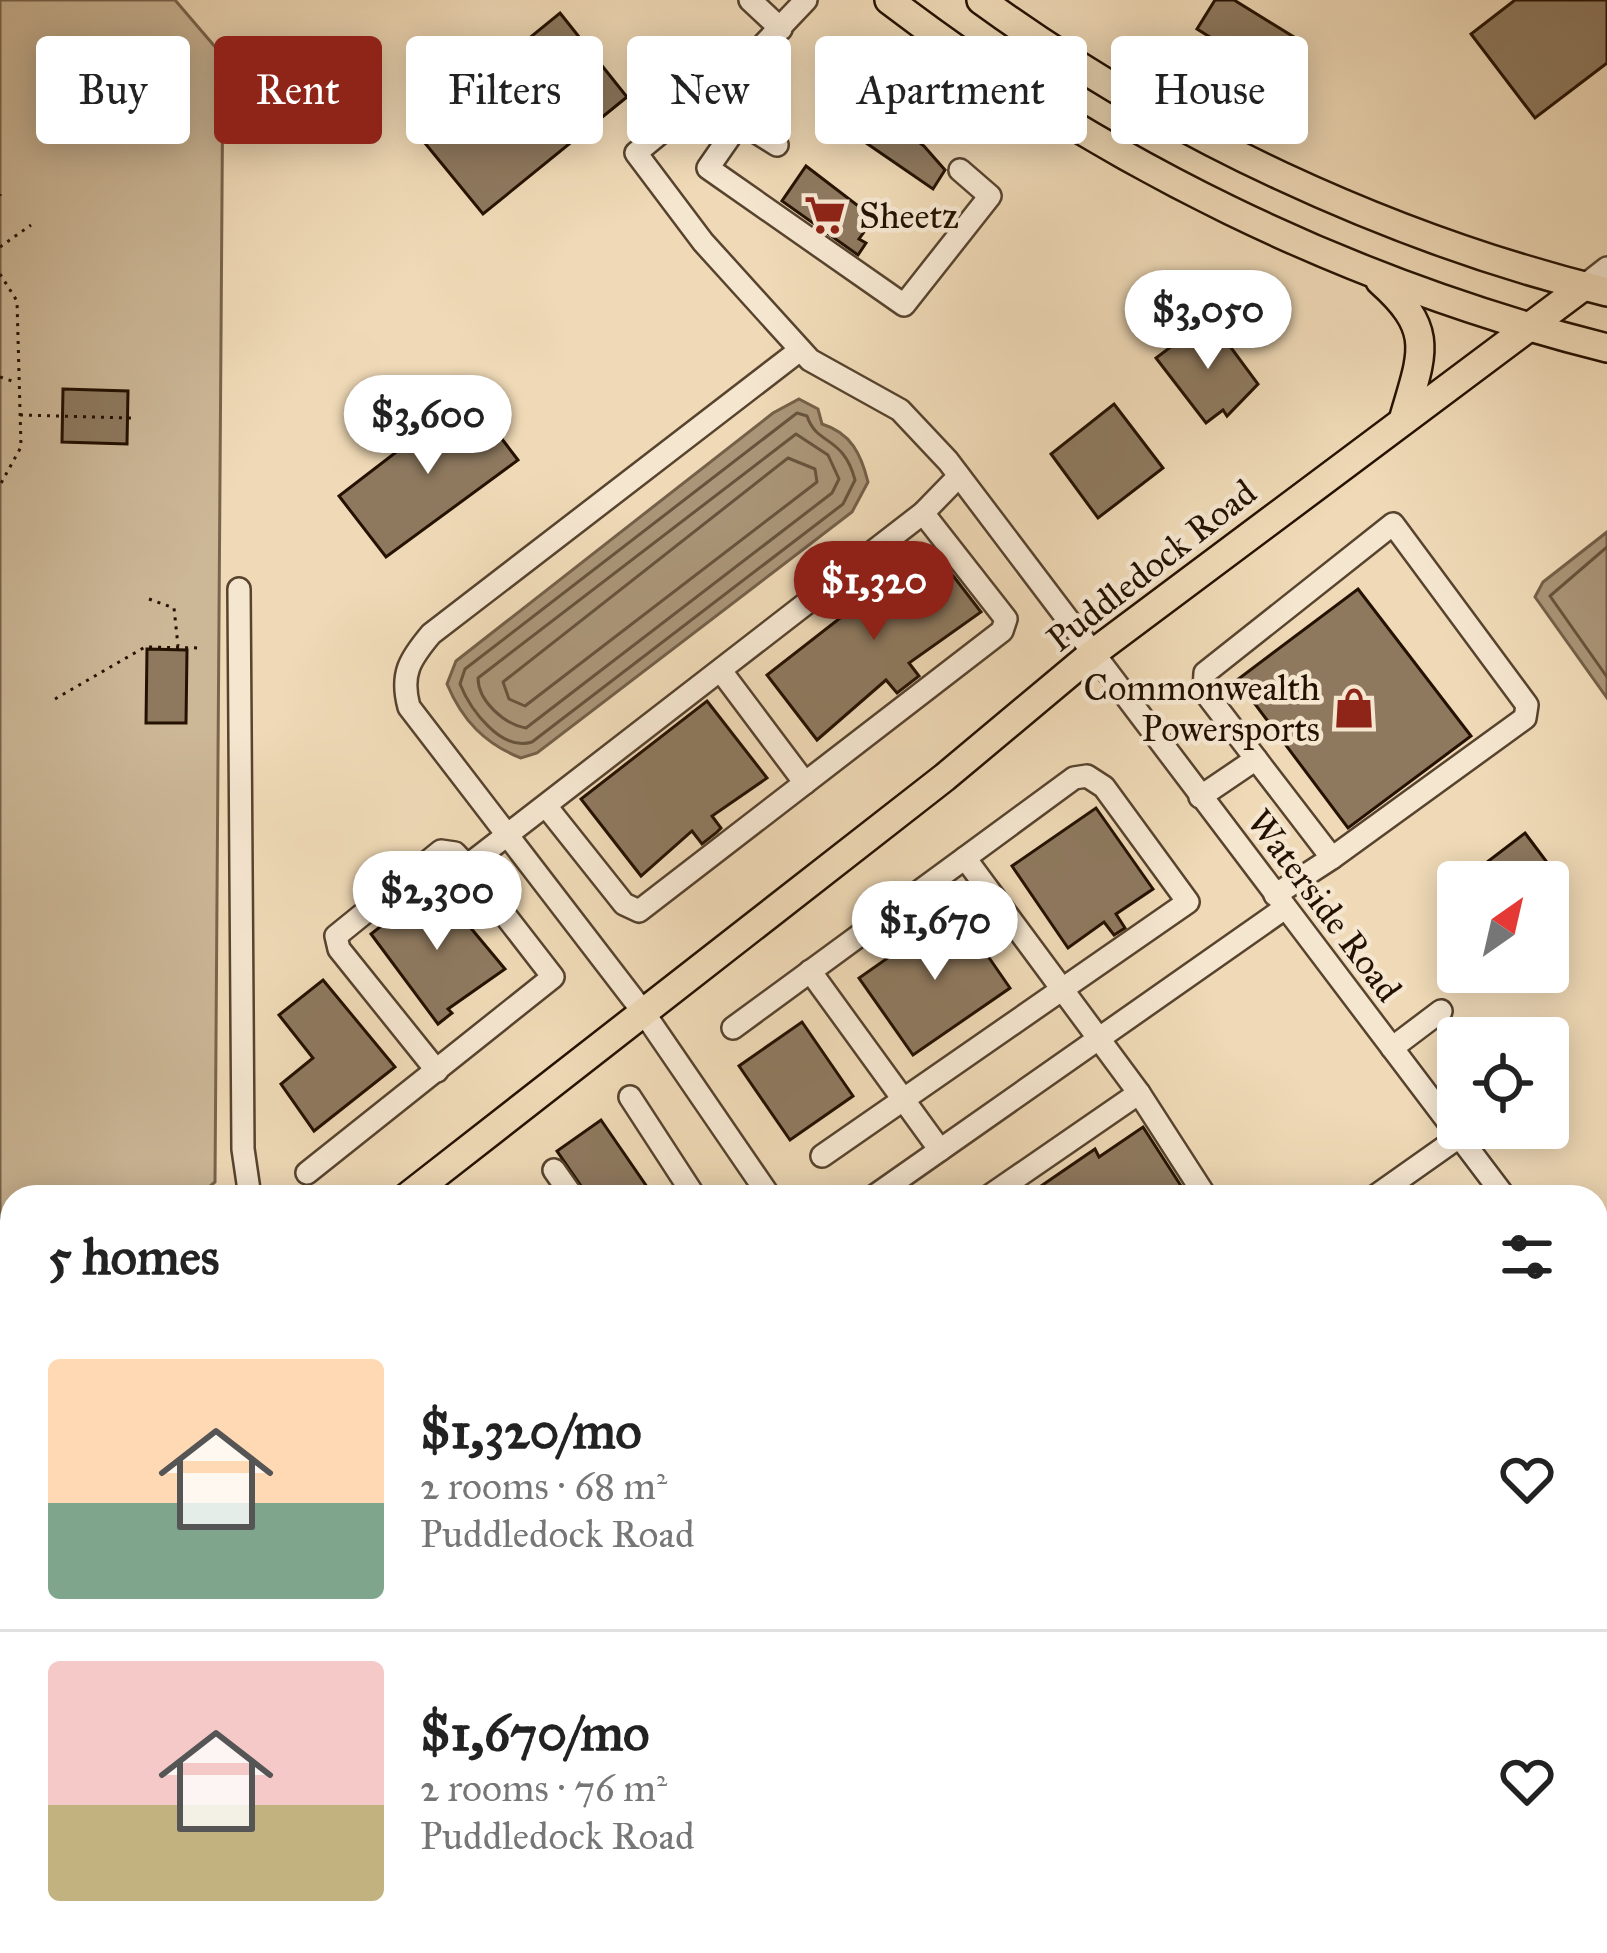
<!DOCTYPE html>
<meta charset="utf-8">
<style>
:root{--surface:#fff;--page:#f6f6f6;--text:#222;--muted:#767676;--line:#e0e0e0;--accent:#8f2418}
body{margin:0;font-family:"IM FELL Great Primer",serif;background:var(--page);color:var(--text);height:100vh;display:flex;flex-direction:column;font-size:45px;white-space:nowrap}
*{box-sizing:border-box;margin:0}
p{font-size:39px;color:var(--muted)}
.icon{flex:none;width:66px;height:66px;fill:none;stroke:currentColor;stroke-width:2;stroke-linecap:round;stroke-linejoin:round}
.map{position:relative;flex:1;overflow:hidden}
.details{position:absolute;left:0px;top:1185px;width:1608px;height:768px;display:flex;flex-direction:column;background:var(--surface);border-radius:36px 36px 0 0;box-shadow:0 6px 30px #0003}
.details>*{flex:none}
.banner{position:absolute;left:36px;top:36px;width:1536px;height:108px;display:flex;gap:24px}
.needle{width:78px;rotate:34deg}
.tools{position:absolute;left:1437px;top:861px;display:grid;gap:24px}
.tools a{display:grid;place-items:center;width:132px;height:132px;border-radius:12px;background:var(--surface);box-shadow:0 6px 30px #0003;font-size:60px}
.price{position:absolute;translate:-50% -102px;padding:0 27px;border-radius:42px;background:#fff;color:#222;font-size:39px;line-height:78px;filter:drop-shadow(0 3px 6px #0008)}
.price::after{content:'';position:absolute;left:50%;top:72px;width:36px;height:27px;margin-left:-18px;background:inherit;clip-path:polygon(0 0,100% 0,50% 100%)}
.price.active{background:var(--accent);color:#fff}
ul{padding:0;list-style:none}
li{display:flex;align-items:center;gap:36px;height:300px;padding:0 48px}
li+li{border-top:3px solid var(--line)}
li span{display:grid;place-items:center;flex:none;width:336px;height:240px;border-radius:12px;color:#555}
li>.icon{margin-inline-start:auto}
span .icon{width:144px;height:144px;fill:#fffc;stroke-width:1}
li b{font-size:51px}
h2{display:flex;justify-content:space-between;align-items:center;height:144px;padding:0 48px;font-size:51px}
.tag{padding:0 42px;border-radius:12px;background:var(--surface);box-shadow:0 6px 30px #0003;font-size:42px;line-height:108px}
.tag.active{background:var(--accent);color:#fff}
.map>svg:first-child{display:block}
.green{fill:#ccb797;stroke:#78644c;stroke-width:3}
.water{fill:#aa9578;stroke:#746048;stroke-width:3}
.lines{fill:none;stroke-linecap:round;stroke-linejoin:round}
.shore{stroke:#67533c;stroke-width:3}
.building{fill:#8e795f;stroke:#241101;stroke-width:3}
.minor-casing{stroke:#57432e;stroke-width:26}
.major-casing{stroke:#241101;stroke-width:32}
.path{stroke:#241101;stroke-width:3;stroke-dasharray:3 6;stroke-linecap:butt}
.minor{stroke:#f5e6d0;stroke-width:21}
.major{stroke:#efd9b6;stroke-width:27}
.labels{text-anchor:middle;stroke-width:9;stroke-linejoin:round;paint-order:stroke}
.poi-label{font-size:36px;fill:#241101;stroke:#f5e6d0;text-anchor:start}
.street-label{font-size:36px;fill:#241101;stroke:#f5e6d0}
</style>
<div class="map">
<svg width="1607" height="1953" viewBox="0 0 1607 1953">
<rect width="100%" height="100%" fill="#efd9b6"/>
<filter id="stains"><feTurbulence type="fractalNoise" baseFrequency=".00167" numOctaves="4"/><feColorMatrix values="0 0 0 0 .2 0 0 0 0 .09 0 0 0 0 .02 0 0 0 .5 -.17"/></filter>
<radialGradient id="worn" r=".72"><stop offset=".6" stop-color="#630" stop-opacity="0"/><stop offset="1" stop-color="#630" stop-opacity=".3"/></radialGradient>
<!-- green -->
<path class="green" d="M0 0H175L223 56 215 1182 197 1197H12V1345L0 1354Z"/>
<!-- water -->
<g class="water">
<path d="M799 399 818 409 822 424C851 433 861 454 868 482L852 512 537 753 521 758C485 744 462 720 447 684L456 661 773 413Z"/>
<path d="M1607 532V698L1535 597 1543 582Z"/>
</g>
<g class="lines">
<!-- shore -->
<g class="shore">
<path d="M797 413 807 416C817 446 843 435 855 480L843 504 532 742C501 752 470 709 460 684L465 669Z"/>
<path d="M796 434 828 455 839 479 832 493 526 728C504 724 478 701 478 678Z"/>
<path d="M788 458 815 469 817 482 525 706 509 699 503 682Z"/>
<path d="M1607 547 1550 596 1607 677"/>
</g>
</g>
<!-- building -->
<g class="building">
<path d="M1215 0H1234L1294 37 1271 75 1197 29Z"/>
<path d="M1515 0H1607V63L1535 118 1471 34Z"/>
<path d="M560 13 627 97 483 214 415 131 444 107 436 97 455 82 463 92Z"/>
<path d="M837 94 887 118 924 146 945 170 933 189 824 114Z"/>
<path d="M806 166 874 218 859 239 866 243 858 255 782 201Z"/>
<path d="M1209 318 1258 384 1227 416 1223 410 1206 423 1156 358Z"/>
<path d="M63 389 128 391 127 444 62 442Z"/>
<path d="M469 396 518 460 386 557 339 496Z"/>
<path d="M1114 404 1163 468 1098 518 1051 454Z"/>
<path d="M931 547 981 612 909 663 919 676 897 693 886 680 817 740 767 675Z"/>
<path d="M1358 589 1471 736 1348 828 1237 680Z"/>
<path d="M147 649 187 650 186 723H146Z"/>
<path d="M707 701 767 778 712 816 721 828 716 833 702 844 692 831 641 876 581 799Z"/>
<path d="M1096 808 1153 889 1116 914 1125 928 1114 935 1104 922 1068 948 1012 866Z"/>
<path d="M1525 833 1555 873 1544 882H1461Z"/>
<path d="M434 884 505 969 448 1009 452 1013 438 1024 371 934Z"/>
<path d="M956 910 1010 988 913 1055 859 978Z"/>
<path d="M323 980 395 1067 314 1131 281 1084 313 1058 279 1015Z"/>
<path d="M802 1022 853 1096 790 1140 739 1066Z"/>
<path d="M601 1120 654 1197 588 1196 557 1151Z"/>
<path d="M1143 1127 1183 1189 1171 1197H1025L1095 1149 1099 1157Z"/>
</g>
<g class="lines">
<!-- minor casing -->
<g class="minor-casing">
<g id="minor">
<path d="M750 0 781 29"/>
<path d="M806 0 749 60 636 153 703 242 810 360 900 410 948 461 1505 1197"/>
<path d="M777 145 740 122 708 168 904 305 990 196 960 170"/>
<path d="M1584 286 1607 268"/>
<path d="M239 589 243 1149 250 1197"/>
<path d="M721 671 805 783"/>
<path d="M1256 759 1204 691 1205 673 1393 524 1527 705 1525 718 1332 858"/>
<path d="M1200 797 1256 759 1332 858 1275 895"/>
<path d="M546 806 624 904 639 911 1002 631 1006 619 923 513"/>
<path d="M810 971 940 1150"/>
<path d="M733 1028 965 858 1139 1093 1206 1197"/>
<path d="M1392 1048 1441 1011"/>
<path d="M437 1071 339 949 336 936 441 851 455 853 467 866 923 513 959 476"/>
<path d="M630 1097 695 1197"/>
<path d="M822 1156 1188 902 1104 787 1087 776 1074 778 965 858"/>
<path d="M554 1170 573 1197"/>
<path d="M307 1173 553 977 467 866"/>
<path d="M770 1197 644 1013 409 707C400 674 410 659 431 634L800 350"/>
<path d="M873 1197 1285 908"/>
<path d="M988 1197 1139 1093"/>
<path d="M1374 1197 1459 1137"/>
<path d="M1596 1318 1607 1332"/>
<path d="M1596 1769 1607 1761"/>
<path d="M0 1875 12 1880"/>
<path d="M85 1941 93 1953"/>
<path d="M370 1941 383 1953"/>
<path d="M814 1941 823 1953"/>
<path d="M1287 1941 1296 1953"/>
<path d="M429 1953 443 1941"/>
<path d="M1333 1953 1350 1941"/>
</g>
</g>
<!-- major casing -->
<g class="major-casing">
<g id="major">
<path d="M889 0C1101 162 1347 283 1607 348"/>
<path d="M981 0C1164 133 1388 238 1607 292"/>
<path d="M1380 281C1435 330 1423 352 1404 417"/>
<path d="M407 1197 945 777 1092 654 1584 286"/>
<path d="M0 1515 12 1505"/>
</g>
</g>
<!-- path -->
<g class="path">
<path d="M0 194V196"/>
<path d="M0 247 31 225"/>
<path d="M0 274 17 301 21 447 0 485"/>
<path d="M0 377 15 382"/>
<path d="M20 415 132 418"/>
<path d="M149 599 174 608 178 646"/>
<path d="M55 699 145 647 202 648"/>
</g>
<!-- minor -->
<use href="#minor" class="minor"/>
<!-- major -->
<use href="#major" class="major"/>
</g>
<!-- icons -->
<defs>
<g id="supermarket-bare" transform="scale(3.24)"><path d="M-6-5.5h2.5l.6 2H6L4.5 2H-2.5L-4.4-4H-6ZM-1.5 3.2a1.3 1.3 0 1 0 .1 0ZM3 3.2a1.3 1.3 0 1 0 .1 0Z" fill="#8f2418" stroke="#f5e6d0" stroke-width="2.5" paint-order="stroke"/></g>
<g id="shop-bare" transform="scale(3.24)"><path d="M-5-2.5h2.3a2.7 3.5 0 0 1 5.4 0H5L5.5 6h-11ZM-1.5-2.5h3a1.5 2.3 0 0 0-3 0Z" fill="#8f2418" stroke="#f5e6d0" stroke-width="2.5" paint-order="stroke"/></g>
</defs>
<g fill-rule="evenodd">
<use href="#supermarket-bare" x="825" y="215"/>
<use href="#shop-bare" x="1354" y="708"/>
</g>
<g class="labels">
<!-- poi labels -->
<g class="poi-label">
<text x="859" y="228">Sheetz</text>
<text x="1320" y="700" text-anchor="end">Commonwealth<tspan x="1320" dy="41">Powersports</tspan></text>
</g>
<!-- street labels -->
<g class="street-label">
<text transform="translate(1151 565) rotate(-38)" y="13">Puddledock Road</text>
<text transform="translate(1325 905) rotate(53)" y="13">Waterside Road</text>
</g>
</g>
<rect width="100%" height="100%" filter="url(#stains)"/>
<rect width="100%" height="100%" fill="url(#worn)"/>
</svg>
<div class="tools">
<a><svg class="needle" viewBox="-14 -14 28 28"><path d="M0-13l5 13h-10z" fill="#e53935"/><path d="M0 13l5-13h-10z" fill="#767676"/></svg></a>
<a><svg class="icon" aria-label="locate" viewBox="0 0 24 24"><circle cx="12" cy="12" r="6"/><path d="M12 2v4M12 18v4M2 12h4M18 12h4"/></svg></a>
</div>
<b class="price" style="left:1208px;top:372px">$3,050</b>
<b class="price" style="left:428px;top:477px">$3,600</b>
<b class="price active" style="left:874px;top:643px">$1,320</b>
<b class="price" style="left:437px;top:953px">$2,300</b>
<b class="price" style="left:935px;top:983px">$1,670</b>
<div class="banner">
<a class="tag">Buy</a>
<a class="tag active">Rent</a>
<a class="tag">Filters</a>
<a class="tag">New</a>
<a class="tag">Apartment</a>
<a class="tag">House</a>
</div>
<section class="details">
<h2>5 homes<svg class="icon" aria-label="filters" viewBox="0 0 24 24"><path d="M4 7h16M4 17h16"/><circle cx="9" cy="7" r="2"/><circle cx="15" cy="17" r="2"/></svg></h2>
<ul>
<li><span style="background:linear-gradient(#ffd9b3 60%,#7fa58c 0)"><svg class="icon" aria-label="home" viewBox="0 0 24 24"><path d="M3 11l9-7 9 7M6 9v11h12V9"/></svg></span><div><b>$1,320/mo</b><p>2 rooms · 68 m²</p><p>Puddledock Road</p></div><svg class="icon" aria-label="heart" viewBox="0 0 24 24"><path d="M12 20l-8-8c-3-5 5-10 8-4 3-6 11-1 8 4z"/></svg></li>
<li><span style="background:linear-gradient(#f6c9c9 60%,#c2b280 0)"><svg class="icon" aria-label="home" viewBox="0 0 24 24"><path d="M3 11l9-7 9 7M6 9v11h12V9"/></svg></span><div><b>$1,670/mo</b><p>2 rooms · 76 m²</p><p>Puddledock Road</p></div><svg class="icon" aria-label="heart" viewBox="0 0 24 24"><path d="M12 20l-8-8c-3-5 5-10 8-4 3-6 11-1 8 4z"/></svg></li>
</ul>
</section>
</div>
